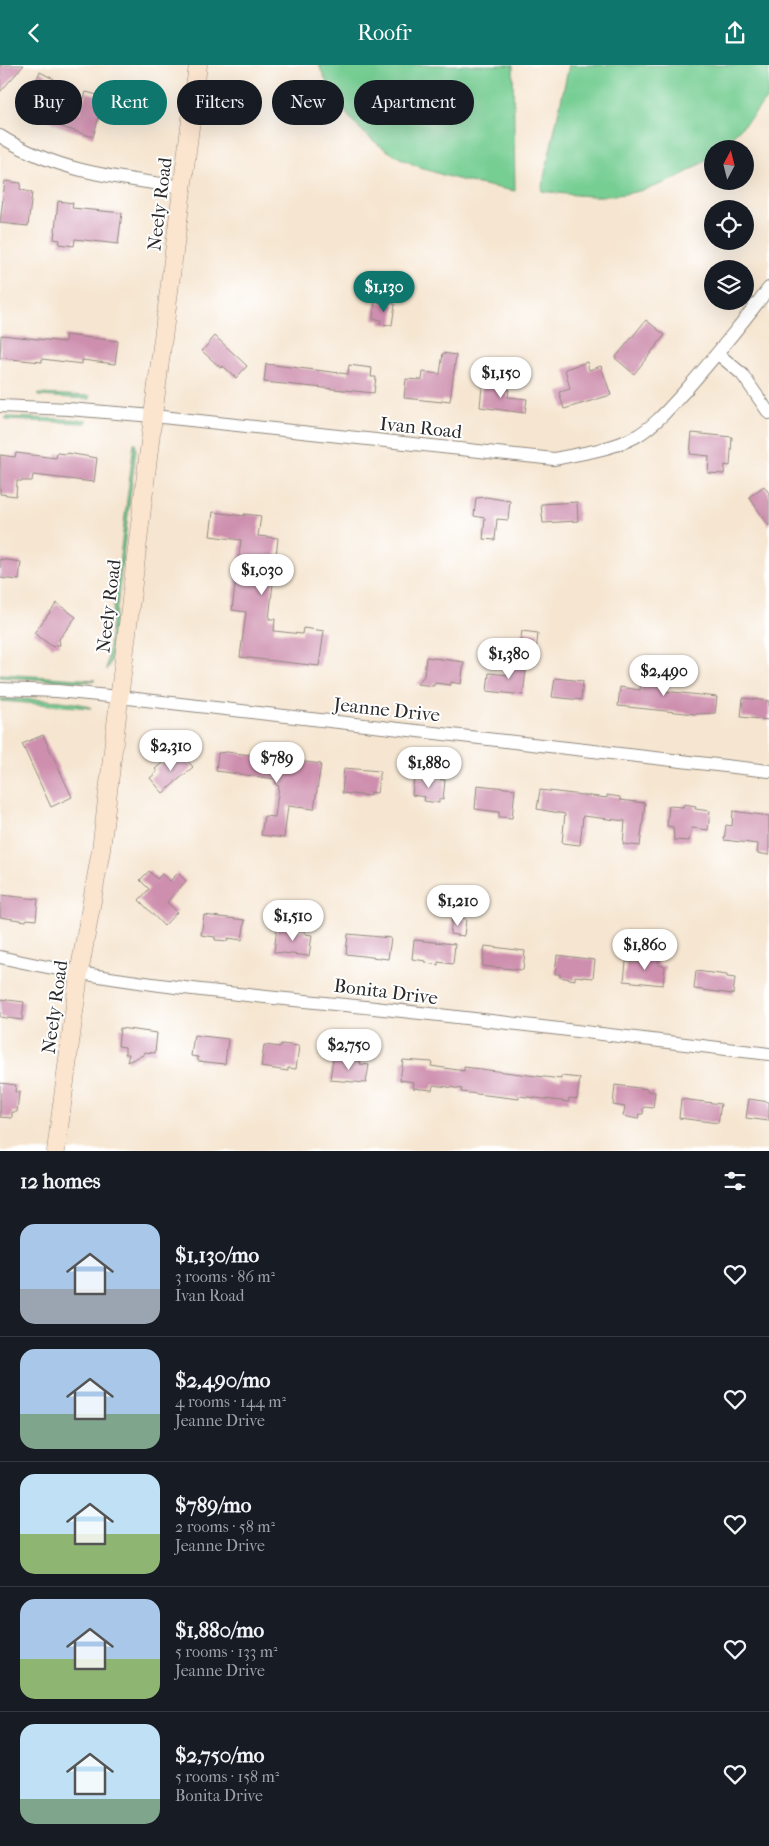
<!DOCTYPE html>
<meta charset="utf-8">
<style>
:root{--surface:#171b24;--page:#242831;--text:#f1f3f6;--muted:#9ea1a6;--line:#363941;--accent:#0f766e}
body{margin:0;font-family:"IM FELL French Canon",serif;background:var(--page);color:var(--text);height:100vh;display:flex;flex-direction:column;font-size:19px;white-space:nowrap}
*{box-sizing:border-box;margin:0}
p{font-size:16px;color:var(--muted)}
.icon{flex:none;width:28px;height:28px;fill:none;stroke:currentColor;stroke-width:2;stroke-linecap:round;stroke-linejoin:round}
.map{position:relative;height:1086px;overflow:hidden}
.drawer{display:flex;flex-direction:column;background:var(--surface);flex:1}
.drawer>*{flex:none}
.top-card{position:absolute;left:15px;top:15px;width:500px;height:45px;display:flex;gap:10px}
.needle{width:32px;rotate:7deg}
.controls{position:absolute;left:704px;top:75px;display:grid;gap:10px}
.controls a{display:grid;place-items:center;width:50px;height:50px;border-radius:50%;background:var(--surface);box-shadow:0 5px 20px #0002;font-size:25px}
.price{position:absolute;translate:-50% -42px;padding:0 11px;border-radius:18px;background:#fff;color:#222;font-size:16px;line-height:32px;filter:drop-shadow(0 1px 2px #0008)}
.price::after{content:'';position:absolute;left:50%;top:30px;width:15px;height:11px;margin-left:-8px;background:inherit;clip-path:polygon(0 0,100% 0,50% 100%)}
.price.current{background:var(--accent);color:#fff}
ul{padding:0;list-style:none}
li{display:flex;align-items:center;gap:15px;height:125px;padding:0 20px}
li+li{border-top:1px solid var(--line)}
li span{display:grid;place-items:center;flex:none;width:140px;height:100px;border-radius:15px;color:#555}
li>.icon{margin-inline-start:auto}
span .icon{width:60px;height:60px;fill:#fffc;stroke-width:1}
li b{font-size:21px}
h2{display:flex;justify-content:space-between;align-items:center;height:60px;padding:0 20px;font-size:21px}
.chip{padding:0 18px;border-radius:22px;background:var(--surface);box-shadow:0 5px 20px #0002;font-size:18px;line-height:45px}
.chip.current{background:var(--accent);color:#fff}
header{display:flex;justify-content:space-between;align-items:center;height:65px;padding:0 20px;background:var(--accent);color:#fff;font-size:22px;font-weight:600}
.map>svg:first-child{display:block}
.green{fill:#76ce93;stroke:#507c5f}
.building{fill:#ce8fae}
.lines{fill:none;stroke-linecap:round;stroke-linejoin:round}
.street-casing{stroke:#90887e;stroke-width:14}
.secondary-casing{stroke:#90887e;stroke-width:19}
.street{stroke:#fff;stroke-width:12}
.secondary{stroke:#fce5cf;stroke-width:18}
.labels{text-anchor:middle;stroke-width:4;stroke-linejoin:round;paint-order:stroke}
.street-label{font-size:19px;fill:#2b2b2b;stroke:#fff}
</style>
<header><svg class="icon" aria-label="back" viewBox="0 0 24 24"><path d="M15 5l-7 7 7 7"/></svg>Roofr<svg class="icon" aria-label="share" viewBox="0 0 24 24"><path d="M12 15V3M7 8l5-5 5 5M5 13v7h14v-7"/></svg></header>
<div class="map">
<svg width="769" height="1086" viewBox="0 0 769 1086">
<rect width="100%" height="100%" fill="#fff"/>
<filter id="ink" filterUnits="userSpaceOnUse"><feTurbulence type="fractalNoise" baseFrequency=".02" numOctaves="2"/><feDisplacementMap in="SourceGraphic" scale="10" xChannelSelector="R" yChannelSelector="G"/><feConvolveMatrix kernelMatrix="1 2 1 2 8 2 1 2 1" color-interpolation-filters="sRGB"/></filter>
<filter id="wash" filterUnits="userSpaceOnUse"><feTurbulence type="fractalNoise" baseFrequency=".0096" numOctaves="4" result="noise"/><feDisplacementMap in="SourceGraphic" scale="20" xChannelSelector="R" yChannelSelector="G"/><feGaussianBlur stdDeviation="1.12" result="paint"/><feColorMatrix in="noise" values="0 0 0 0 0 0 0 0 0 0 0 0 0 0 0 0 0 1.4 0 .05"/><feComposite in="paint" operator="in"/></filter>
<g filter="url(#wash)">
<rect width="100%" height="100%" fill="#f6e6d1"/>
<!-- green -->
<g class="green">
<path d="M319 0H513L515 126C425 110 357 92 319 0Z"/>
<path d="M569 0H769L768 32 750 54 721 82 712 84V90C681 116 636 132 595 131 577 131 559 128 541 126Z"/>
<path d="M38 329 90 331V334L38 331Z"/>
<path d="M6 352 87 355 86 358 6 355Z"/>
<path d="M135 377 136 383 110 598 106 605 134 378Z"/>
<path d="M0 609 95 615 83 617 0 612Z"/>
<path d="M1 634C20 634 77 634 91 643L1 636Z"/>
</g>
<g id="blocks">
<!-- building -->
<g class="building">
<path d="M0 0H24L0 27Z"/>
<path d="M40 7 65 20 55 40 80 47 86 27 105 32 93 72 59 61 23 41Z"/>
<path d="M5 116 21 118 20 124 32 128 28 161 0 158Z"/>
<path d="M58 136 73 138 72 143 122 148 118 179 75 174 74 181 59 179 60 175 54 174Z"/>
<path d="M375 237 395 239 392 260 380 259 381 255 373 254Z"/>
<path d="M646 255 665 270 634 309 615 293Z"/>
<path d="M1 270 65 277V270L118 276 115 299 82 295V299L42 294V297L0 293Z"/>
<path d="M215 271 247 301 236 313 223 301 221 303 202 286Z"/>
<path d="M443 288 456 290 450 336 442 335V337L404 333 406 314 422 315 423 307 440 309Z"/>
<path d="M587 297 589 305 601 301 611 330 564 344 559 327 570 324 565 304Z"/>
<path d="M266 299 348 309 349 300 372 303 371 312H376L374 328 264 317Z"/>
<path d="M491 317 506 319 505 323 509 324 508 332 527 334 525 348 480 342 482 321 490 322Z"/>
<path d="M692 368 732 372 730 401 725 400 724 409 708 408 709 391 690 389Z"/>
<path d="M16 388 56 393 57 388 67 389V388L97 393 94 417 33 410 32 416H17L16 431 0 429V390L15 392Z"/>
<path d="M764 421 769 428V461L749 432Z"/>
<path d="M486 432 510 436 508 455 497 454 495 475 483 474 485 453 474 451 476 433Z"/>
<path d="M577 437 578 456 543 458 541 439Z"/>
<path d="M213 447 244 451V449L261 451 258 471 278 473 269 554H275L274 566 302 569 303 563 324 566 319 601 240 592 246 547 232 545 241 475 210 471Z"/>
<path d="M0 494 21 497 19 515 0 513Z"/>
<path d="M57 538 76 552 59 574 60 580H55L53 582 34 568Z"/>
<path d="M522 566 538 568 536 588 519 586Z"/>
<path d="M426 592 464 597 461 619 451 617V620L434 618V621L417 619 424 611Z"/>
<path d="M512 596 527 598 523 630 487 626 489 608 510 610Z"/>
<path d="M643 603 663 605 660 622 664 623V626L717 632 715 648 695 649 618 641 620 622 640 625Z"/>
<path d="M555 613 583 616 581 635 552 632Z"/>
<path d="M743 633 769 636V655L741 652Z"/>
<path d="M43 670 72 732 51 742 22 679Z"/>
<path d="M180 687 193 702 163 728 150 713 157 707 155 704 167 694 169 696Z"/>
<path d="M227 687 321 699 314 744 288 741 284 773 261 770 264 751 275 752 279 721 276 720V714L216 706 218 688Z"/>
<path d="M344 703 380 706 377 728 370 727V731L342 728Z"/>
<path d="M414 712 445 715 443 735 439 734V738L424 736 425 732 412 730Z"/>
<path d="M477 720 515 724 512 753 499 752V747L475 744Z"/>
<path d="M540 725 607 733V730L620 732V735L645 738 640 781 623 779 625 756 583 751 580 780 562 778 565 749 537 744Z"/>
<path d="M684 739 696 741 695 744 710 746 708 765 692 763 689 776 674 775 673 762 667 761 669 741 683 742Z"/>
<path d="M733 746 769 751V790L757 788 758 779 724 775 726 760 732 761Z"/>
<path d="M149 806 157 814 162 809 170 816 178 808 186 816 167 837 177 847 164 861 139 835 149 824 140 815Z"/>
<path d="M0 830 38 834 36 855 27 854 26 856 0 852Z"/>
<path d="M204 850 245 855 242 875 228 873V876L215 875V872L201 870Z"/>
<path d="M452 852 466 854 464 871 450 869Z"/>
<path d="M277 862 305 866V869L312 870 309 891 274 887Z"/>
<path d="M348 869 391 873 388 894 346 889Z"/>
<path d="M414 875 455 879 453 899 438 897V900L426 898V896L412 894Z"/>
<path d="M485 881 525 886 523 905 482 901Z"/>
<path d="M641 888 659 891 658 900 665 901 663 920 624 916 626 897 640 898Z"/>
<path d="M557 890 595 895 593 913 575 911V915L560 912V909H555Z"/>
<path d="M696 906 727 910V912L735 913 733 929 694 924Z"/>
<path d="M0 934 24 937 22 955 0 952Z"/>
<path d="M120 963 157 968 155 988 144 987 143 990 127 997 129 989H125V982L118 981Z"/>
<path d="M194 970 228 974 225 999 198 996V992L191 991Z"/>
<path d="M281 979 299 981 296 1004 288 1003V1006L261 1002 264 980 281 982Z"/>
<path d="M333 992 359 996H361L360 999 369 1000 366 1018 330 1015Z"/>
<path d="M403 995 432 997 431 1001 464 1006V1002L561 1014V1011L580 1013 577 1034 569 1033V1037L519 1031V1034L461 1027 462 1024 433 1020 432 1025 413 1023 414 1017 400 1015Z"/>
<path d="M0 1018 16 1020 15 1027H19L17 1047H12V1053L0 1052Z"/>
<path d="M615 1020 647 1024V1026L655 1027 653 1043 645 1042 643 1044V1049H639L638 1054 623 1051 625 1042 613 1040Z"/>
<path d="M681 1034 721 1039 718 1058 679 1053Z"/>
<path d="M749 1034 769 1037V1056L746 1053Z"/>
</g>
</g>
</g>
<g filter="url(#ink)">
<use href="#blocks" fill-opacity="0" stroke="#90887e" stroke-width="1"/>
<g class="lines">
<!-- street casing -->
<g class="street-casing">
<g id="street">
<path d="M0 71C57 107 117 113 183 122"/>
<path d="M718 289 742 309 769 348"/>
<path d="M0 341 69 344 153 351 554 394C581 388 610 385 635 372 655 361 670 342 685 326 715 292 742 258 769 223"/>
<path d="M0 624 57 626 119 632 769 706"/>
<path d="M0 892C117 919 236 929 355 941 493 955 631 973 769 989"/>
</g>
</g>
<!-- secondary casing -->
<g class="secondary-casing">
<path id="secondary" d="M56 1086 79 909 101 785 153 351 198 0"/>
</g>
<!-- street -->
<use href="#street" class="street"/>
<!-- secondary -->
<use href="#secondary" class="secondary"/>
</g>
</g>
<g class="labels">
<!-- street labels -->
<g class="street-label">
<text transform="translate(159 139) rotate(-83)" y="7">Neely Road</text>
<text transform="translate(421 362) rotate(6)" y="7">Ivan Road</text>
<text transform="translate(108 541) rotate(-83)" y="7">Neely Road</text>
<text transform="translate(387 644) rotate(6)" y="7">Jeanne Drive</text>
<text transform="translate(386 926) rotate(7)" y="7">Bonita Drive</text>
<text transform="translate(54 942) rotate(-82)" y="7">Neely Road</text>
</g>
</g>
</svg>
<div class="controls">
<a><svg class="needle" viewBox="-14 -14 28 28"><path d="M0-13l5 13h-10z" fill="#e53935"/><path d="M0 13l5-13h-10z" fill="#9ea1a6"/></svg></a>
<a><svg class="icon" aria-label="locate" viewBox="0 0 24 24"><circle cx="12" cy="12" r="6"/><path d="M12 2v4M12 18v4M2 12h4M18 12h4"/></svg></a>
<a><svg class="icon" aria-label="layers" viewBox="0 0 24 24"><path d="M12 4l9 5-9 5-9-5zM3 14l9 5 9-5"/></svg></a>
</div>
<b class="price current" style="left:384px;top:248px">$1,130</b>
<b class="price" style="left:501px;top:334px">$1,150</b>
<b class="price" style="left:262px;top:531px">$1,030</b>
<b class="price" style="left:509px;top:615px">$1,380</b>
<b class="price" style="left:664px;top:632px">$2,490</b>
<b class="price" style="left:171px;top:707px">$2,310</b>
<b class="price" style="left:277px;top:719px">$789</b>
<b class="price" style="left:429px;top:724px">$1,880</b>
<b class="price" style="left:458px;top:862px">$1,210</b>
<b class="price" style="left:293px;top:877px">$1,510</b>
<b class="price" style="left:645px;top:906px">$1,860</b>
<b class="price" style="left:349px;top:1006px">$2,750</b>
<div class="top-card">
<a class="chip">Buy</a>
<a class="chip current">Rent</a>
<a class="chip">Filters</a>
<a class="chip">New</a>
<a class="chip">Apartment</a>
</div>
</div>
<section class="drawer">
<h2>12 homes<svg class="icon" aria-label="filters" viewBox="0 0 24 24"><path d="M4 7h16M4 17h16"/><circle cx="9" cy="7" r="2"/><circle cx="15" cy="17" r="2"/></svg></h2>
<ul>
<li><span style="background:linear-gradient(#a9c7e8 65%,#9aa5b1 0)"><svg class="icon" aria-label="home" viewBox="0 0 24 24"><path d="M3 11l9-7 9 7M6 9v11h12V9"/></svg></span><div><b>$1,130/mo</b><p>3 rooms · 86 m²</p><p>Ivan Road</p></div><svg class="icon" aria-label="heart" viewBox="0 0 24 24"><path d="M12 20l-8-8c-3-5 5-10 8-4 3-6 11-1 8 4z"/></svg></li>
<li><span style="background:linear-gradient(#a9c7e8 65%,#7fa58c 0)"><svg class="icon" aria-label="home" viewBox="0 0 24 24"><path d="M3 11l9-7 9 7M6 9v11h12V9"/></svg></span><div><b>$2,490/mo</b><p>4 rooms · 144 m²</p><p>Jeanne Drive</p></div><svg class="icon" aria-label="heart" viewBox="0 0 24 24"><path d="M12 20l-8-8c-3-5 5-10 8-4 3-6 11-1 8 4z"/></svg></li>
<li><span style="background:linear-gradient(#bfe0f5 60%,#8fb573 0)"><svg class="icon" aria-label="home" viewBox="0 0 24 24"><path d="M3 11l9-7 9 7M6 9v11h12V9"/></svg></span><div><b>$789/mo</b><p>2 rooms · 58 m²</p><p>Jeanne Drive</p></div><svg class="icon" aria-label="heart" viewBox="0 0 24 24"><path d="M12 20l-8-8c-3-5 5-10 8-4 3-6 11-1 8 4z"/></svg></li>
<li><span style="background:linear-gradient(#a9c7e8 60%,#8fb573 0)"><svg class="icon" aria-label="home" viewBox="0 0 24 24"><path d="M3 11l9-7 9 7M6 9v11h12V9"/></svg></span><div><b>$1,880/mo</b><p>5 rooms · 133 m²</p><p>Jeanne Drive</p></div><svg class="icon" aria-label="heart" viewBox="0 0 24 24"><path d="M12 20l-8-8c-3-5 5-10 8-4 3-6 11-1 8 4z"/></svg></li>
<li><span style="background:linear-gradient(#bfe0f5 75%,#7fa58c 0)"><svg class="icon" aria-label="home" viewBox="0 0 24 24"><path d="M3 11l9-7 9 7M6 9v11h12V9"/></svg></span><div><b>$2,750/mo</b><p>5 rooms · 158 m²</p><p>Bonita Drive</p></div><svg class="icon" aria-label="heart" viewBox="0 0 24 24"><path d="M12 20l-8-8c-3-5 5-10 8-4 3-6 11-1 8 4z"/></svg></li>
</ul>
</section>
